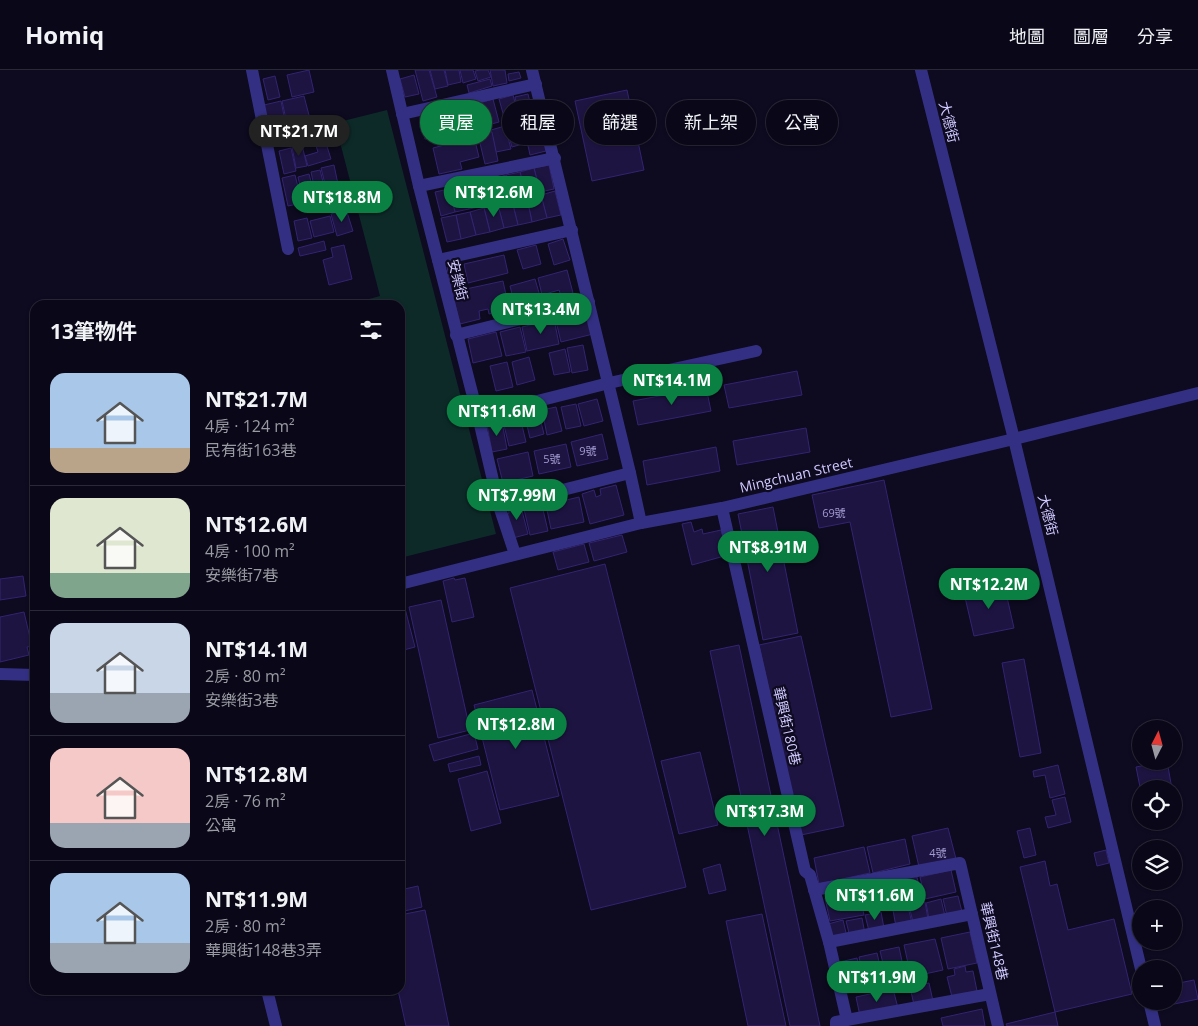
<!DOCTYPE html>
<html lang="zh-TW">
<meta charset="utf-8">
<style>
:root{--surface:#0a0818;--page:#181625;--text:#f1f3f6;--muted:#999aa2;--line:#2a2937;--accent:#0b8043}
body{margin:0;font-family:"Open Sans","Noto Sans TC",sans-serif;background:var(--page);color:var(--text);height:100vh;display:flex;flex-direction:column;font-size:19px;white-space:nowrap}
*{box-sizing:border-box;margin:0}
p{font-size:16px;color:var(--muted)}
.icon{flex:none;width:28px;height:28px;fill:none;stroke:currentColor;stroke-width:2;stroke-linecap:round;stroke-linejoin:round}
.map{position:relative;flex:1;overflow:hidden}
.drawer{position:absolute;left:30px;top:230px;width:375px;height:695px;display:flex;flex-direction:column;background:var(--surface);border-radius:15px;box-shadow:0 1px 4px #0004,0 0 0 1px var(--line)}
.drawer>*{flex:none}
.top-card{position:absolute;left:420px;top:30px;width:475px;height:45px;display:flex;gap:10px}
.needle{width:32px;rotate:6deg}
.controls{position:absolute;left:1132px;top:650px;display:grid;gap:10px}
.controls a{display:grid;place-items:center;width:50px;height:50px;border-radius:50%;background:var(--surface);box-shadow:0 1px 4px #0004,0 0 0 1px var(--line);font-size:25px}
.price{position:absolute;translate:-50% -42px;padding:0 11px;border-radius:18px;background:var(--accent);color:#fff;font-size:16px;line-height:32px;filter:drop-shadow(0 1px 2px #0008)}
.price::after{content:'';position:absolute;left:50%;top:30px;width:15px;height:11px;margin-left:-8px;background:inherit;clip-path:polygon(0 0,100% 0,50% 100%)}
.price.selected{background:#222;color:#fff}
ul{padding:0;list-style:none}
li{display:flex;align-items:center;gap:15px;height:125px;padding:0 20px}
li+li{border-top:1px solid var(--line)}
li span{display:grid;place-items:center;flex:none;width:140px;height:100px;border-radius:15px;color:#555}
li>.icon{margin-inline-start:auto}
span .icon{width:60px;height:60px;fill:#fffc;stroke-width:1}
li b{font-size:21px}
h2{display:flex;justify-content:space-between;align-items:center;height:60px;padding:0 20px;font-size:21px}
.pill{padding:0 18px;border-radius:22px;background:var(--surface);box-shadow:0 1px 4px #0004,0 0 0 1px var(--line);font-size:18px;line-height:45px}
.pill.selected{background:var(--accent);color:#fff}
header{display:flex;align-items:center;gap:30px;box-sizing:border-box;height:70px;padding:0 25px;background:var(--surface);border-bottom:1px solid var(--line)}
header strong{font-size:24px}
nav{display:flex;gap:28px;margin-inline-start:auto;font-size:18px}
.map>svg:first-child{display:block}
.green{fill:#0d2a29}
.building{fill:#1e1442;stroke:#332471}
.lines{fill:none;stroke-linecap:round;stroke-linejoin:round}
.minor{stroke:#333084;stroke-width:12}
.labels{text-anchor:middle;stroke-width:4.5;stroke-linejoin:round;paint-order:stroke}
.number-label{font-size:11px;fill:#a39cd0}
.street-label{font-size:14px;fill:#cfc9ff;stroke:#0e0a20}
</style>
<header>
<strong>Homiq</strong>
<nav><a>地圖</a><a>圖層</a><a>分享</a></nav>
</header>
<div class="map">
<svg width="1198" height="956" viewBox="0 0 1198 956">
<rect width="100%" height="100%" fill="#0e0a20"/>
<!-- green -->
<path class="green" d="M387 40 496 464 404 487 400 472V235H347L380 226 335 53Z"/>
<!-- building -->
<g class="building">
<path d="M309 0 314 22 292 27 287 5Z"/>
<path d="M415 0H429L437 27 423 31Z"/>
<path d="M430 0H444L448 16 435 19Z"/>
<path d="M445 0H459L461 12 448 15Z"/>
<path d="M460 0H473L476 9 463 13Z"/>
<path d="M480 0H488L491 7 478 11 475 1Z"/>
<path d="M490 0H505L507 13 493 16Z"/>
<path d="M519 2 521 8 509 11 508 4Z"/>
<path d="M414 5 419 24 405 27 400 9Z"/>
<path d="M275 6 280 27 268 30 263 9Z"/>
<path d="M490 9 492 16 469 23 467 15Z"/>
<path d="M627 20 644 100 592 111 575 31Z"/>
<path d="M528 24 532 41 519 44 515 27Z"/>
<path d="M513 25 520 50 506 54 499 29Z"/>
<path d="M304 26 310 49 287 54 282 31Z"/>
<path d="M493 29 499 52 484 56 479 33Z"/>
<path d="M281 31 286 55 269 59 264 35Z"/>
<path d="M478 34 483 56 470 59 464 37Z"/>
<path d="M463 38 468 60 456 63 450 41Z"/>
<path d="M449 42 454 63 441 66 436 44Z"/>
<path d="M436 45 440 66 425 69 421 48Z"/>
<path d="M539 53 546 81 530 85 524 57Z"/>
<path d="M325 55 327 63 314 67 311 58Z"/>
<path d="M505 56 511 79 496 82 491 60Z"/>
<path d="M522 56 526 73 512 77 507 60Z"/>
<path d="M492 62 498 91 485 94 478 65Z"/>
<path d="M474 67 479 87 460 92 462 99 439 104 433 78Z"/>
<path d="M325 70 331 89 308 96 305 86 318 82 315 73Z"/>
<path d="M302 75 307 96 296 98 292 77Z"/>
<path d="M291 78 296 101 284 104 279 81Z"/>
<path d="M334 95 339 119 327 122 321 98Z"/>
<path d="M549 95 554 119 540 122 534 98Z"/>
<path d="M534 98 540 122 526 125 520 102Z"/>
<path d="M320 100 327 127 317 130 311 102Z"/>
<path d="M520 102 526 125 512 129 506 105Z"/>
<path d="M309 104 316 130 304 133 298 107Z"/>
<path d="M295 105 302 133 288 136 282 108Z"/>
<path d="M506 105 512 129 498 132 492 109Z"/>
<path d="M492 109 498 132 483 136 478 112Z"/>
<path d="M478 112 483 136 469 139 463 115Z"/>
<path d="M463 115 469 139 455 142 449 119Z"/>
<path d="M449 119 455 142 441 146 435 122Z"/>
<path d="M555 121 561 145 547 148 541 125Z"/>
<path d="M541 125 547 148 532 152 527 128Z"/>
<path d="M527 128 532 152 518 155 512 131Z"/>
<path d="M512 131 518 155 504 158 498 135Z"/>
<path d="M498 135 504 158 490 162 484 138Z"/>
<path d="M484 138 490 162 476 165 470 142Z"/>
<path d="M346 139 353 161 337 166 331 144Z"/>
<path d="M470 142 476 165 461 169 456 145Z"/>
<path d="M456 145 461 169 447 172 441 148Z"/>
<path d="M330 146 334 162 314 167 310 151Z"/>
<path d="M307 148 312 168 298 171 294 151Z"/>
<path d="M563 169 570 190 554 195 548 174Z"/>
<path d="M324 171 326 180 300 186 298 178Z"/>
<path d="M344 175 352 209 329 215 323 190 333 187 331 178Z"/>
<path d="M536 175 541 194 523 199 517 180Z"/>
<path d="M504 185 508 203 468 213 464 194Z"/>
<path d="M460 194 465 216 451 218 447 197Z"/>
<path d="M567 200 573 223 561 226 559 220 542 225 538 208Z"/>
<path d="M535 209 542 233 516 240 510 216Z"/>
<path d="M503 211 509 239 489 244 488 239 479 241 480 249 460 254 452 222Z"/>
<path d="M587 240 593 264 561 272 555 247Z"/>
<path d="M554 249 559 274 527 281 522 257Z"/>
<path d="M520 257 526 282 506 286 500 262Z"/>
<path d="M496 262 502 286 473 293 468 269Z"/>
<path d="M583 275 588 300 572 303 567 278Z"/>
<path d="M565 279 570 302 554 305 549 283Z"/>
<path d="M529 287 535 310 517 315 512 292Z"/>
<path d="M507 292 513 317 496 321 490 296Z"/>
<path d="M797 301 802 325 729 338 724 315Z"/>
<path d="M706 317 711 341 638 355 633 331Z"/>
<path d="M597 329 603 351 584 356 578 334Z"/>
<path d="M576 334 581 356 566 359 561 337Z"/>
<path d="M556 337 562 361 547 365 542 340Z"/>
<path d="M539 344 544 364 530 368 525 347Z"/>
<path d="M520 347 526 372 509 376 503 351Z"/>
<path d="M502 352 507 379 492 382 487 355Z"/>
<path d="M806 358 810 382 737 395 733 371Z"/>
<path d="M602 364 608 389 577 396 571 372Z"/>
<path d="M566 374 571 397 539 404 534 381Z"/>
<path d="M716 377 720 401 647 415 643 391Z"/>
<path d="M528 382 533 406 503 413 497 389Z"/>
<path d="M884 410 932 639 891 647 850 452 819 458 812 425Z"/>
<path d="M616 415 624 445 590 454 582 424 594 420 596 427 601 425 600 419Z"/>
<path d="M579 427 584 452 551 459 546 435Z"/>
<path d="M541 431 548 461 530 465 523 435Z"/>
<path d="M520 433 528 464 513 468 507 444 509 443 508 436Z"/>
<path d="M773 437 798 563 763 570 738 444Z"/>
<path d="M691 452 694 462 702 459 703 464 721 460 728 485 692 495 682 454Z"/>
<path d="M622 465 627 482 594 491 589 473Z"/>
<path d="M584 474 589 492 558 500 553 482Z"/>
<path d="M605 494 686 817 591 840 510 518Z"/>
<path d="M23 506 26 526 0 530V509Z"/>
<path d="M454 508 455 510 465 508 474 547 452 552 443 511Z"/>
<path d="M1004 514 1014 558 974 566 964 523Z"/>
<path d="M400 523H401L415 577 400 581Z"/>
<path d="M441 530 470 660 438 668 409 537Z"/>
<path d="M24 542 32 576 27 577 29 585 0 592V547Z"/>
<path d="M801 566 844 756 801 765 759 575Z"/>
<path d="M739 575 820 956H790L710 581Z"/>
<path d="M1024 589 1041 683 1020 687 1002 593Z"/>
<path d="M532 620 559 726 500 740 474 635Z"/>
<path d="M474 663 478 679 434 691 429 675Z"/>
<path d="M700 682 718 755 679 764 661 691Z"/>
<path d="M479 686 481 695 450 702 448 694Z"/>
<path d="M1167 691 1172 719H1141V722L1136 697Z"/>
<path d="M1058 695 1065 724 1050 728 1045 705 1034 707 1033 701Z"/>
<path d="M487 701 501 753 471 761 458 709Z"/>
<path d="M1141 726V736L1136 737 1134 727Z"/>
<path d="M1065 727 1071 752 1048 758 1045 747 1056 745 1052 730Z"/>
<path d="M948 758 956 789 919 797 912 766Z"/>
<path d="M1030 758 1036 785 1024 788 1017 761Z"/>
<path d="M905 769 910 794 873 803 867 777Z"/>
<path d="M864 777 870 803 819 814 814 788Z"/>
<path d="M1106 780 1109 793 1097 796 1094 783Z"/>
<path d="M1045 791 1050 816 1057 814 1068 860 1114 849 1132 924 1055 942 1020 797Z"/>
<path d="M720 794 726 820 709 824 703 799Z"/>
<path d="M951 800 956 822 925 829 920 807Z"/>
<path d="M916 803 922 829 898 834 893 808Z"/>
<path d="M889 814 894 834 866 840 862 820Z"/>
<path d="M418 816 422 837 400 842V820Z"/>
<path d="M859 820 864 845 830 851 825 828Z"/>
<path d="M958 826 962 842 947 846 943 829Z"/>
<path d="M941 829 945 846 929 849 926 833Z"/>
<path d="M925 832 928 849 913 852 909 836Z"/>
<path d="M908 837 912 853 896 857 893 840Z"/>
<path d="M425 840 449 956H406L398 920H400V845Z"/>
<path d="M881 842 884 858 869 861 865 845Z"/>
<path d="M762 844 786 956H748L726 851Z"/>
<path d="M862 848 865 864 850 867 846 851Z"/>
<path d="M843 850 847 867 831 870 828 854Z"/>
<path d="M970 862 977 893 948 899 941 868Z"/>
<path d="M935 869 943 900 911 907 904 875Z"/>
<path d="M899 877 906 910 888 914 880 881Z"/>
<path d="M877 883 884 913 866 917 859 887Z"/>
<path d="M857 888 864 920 847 923 840 892Z"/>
<path d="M965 896 966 902 973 901 977 921 952 927 947 907 955 905 954 899Z"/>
<path d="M1194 910 1198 929 1165 936 1164 931H1174V914Z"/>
<path d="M929 913 933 931 914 935 910 917Z"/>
<path d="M893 919 898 938 860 946 856 927Z"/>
<path d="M982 939 985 956H943L941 948Z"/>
<path d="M1055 942 1058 956H1007L1006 954Z"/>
</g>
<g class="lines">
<!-- minor -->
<g class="minor">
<path d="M252 0 288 179"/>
<path d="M392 0 419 116 478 346 499 436 515 484"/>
<path d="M532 0 630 403 641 453"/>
<path d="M921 0 1014 369 1141 899"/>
<path d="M402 44 536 14"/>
<path d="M419 116 555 88"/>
<path d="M438 190 572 160"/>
<path d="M456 265 589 232"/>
<path d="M478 346 609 313 756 281"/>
<path d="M499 436 630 403"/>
<path d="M722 438 805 801 810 805 829 872 847 950"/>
<path d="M400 514 641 453 722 438 1014 369 1198 323"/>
<path d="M0 604 35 605"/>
<path d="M814 820 960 793 998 956"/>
<path d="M829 872 972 844"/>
<path d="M267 920 276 956"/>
<path d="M1149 931 1155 956"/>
<path d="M836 956V952L990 924"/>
</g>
</g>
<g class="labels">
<!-- number labels -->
<g class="number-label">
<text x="588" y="385">9號</text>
<text x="552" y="393">5號</text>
<text x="834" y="447">69號</text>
<text x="938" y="787">4號</text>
</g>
<!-- street labels -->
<g class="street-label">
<text transform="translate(949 52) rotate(76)" y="5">大德街</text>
<text transform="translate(458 210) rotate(76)" y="5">安樂街</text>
<text transform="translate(796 405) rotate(-13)" y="5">Mingchuan Street</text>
<text transform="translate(1048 445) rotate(76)" y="5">大德街</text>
<text transform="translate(787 656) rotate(77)" y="5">華興街180巷</text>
<text transform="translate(994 871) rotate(77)" y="5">華興街148巷</text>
</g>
</g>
</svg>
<div class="controls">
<a><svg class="needle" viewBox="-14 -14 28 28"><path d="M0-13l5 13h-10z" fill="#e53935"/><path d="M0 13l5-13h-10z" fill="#999aa2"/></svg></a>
<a><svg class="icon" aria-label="locate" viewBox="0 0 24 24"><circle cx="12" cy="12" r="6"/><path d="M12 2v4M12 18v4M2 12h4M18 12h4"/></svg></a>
<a><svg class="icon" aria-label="layers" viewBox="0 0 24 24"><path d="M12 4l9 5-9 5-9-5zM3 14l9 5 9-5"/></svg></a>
<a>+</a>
<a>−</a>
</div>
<b class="price selected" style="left:299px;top:87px">NT$21.7M</b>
<b class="price" style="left:494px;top:148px">NT$12.6M</b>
<b class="price" style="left:342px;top:153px">NT$18.8M</b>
<b class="price" style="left:541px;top:265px">NT$13.4M</b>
<b class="price" style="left:672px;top:336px">NT$14.1M</b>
<b class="price" style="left:497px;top:367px">NT$11.6M</b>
<b class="price" style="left:517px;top:451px">NT$7.99M</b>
<b class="price" style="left:768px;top:503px">NT$8.91M</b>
<b class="price" style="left:989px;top:540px">NT$12.2M</b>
<b class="price" style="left:516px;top:680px">NT$12.8M</b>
<b class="price" style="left:765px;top:767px">NT$17.3M</b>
<b class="price" style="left:875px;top:851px">NT$11.6M</b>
<b class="price" style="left:877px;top:933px">NT$11.9M</b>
<div class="top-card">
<a class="pill selected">買屋</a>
<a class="pill">租屋</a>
<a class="pill">篩選</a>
<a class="pill">新上架</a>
<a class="pill">公寓</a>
</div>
<section class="drawer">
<h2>13筆物件<svg class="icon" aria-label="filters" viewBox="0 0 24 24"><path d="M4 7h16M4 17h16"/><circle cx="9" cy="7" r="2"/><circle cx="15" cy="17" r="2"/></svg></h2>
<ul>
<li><span style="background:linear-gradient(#a9c7e8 75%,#b9a48a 0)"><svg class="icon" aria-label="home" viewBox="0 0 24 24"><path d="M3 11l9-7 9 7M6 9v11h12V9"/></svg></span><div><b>NT$21.7M</b><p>4房 · 124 m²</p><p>民有街163巷</p></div></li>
<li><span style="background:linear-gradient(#dfe7d0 75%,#7fa58c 0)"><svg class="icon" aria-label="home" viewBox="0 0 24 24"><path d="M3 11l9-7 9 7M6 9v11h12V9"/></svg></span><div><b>NT$12.6M</b><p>4房 · 100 m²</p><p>安樂街7巷</p></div></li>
<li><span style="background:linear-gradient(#c9d6e8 70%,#9aa5b1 0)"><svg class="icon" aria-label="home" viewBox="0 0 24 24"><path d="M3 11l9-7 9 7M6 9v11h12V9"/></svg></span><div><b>NT$14.1M</b><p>2房 · 80 m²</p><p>安樂街3巷</p></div></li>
<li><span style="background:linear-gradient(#f6c9c9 75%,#9aa5b1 0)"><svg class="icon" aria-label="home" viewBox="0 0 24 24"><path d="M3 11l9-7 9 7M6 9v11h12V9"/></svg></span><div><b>NT$12.8M</b><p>2房 · 76 m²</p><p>公寓</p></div></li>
<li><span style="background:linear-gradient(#a9c7e8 70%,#9aa5b1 0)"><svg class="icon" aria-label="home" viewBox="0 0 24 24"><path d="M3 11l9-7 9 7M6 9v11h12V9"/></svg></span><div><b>NT$11.9M</b><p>2房 · 80 m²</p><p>華興街148巷3弄</p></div></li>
</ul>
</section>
</div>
